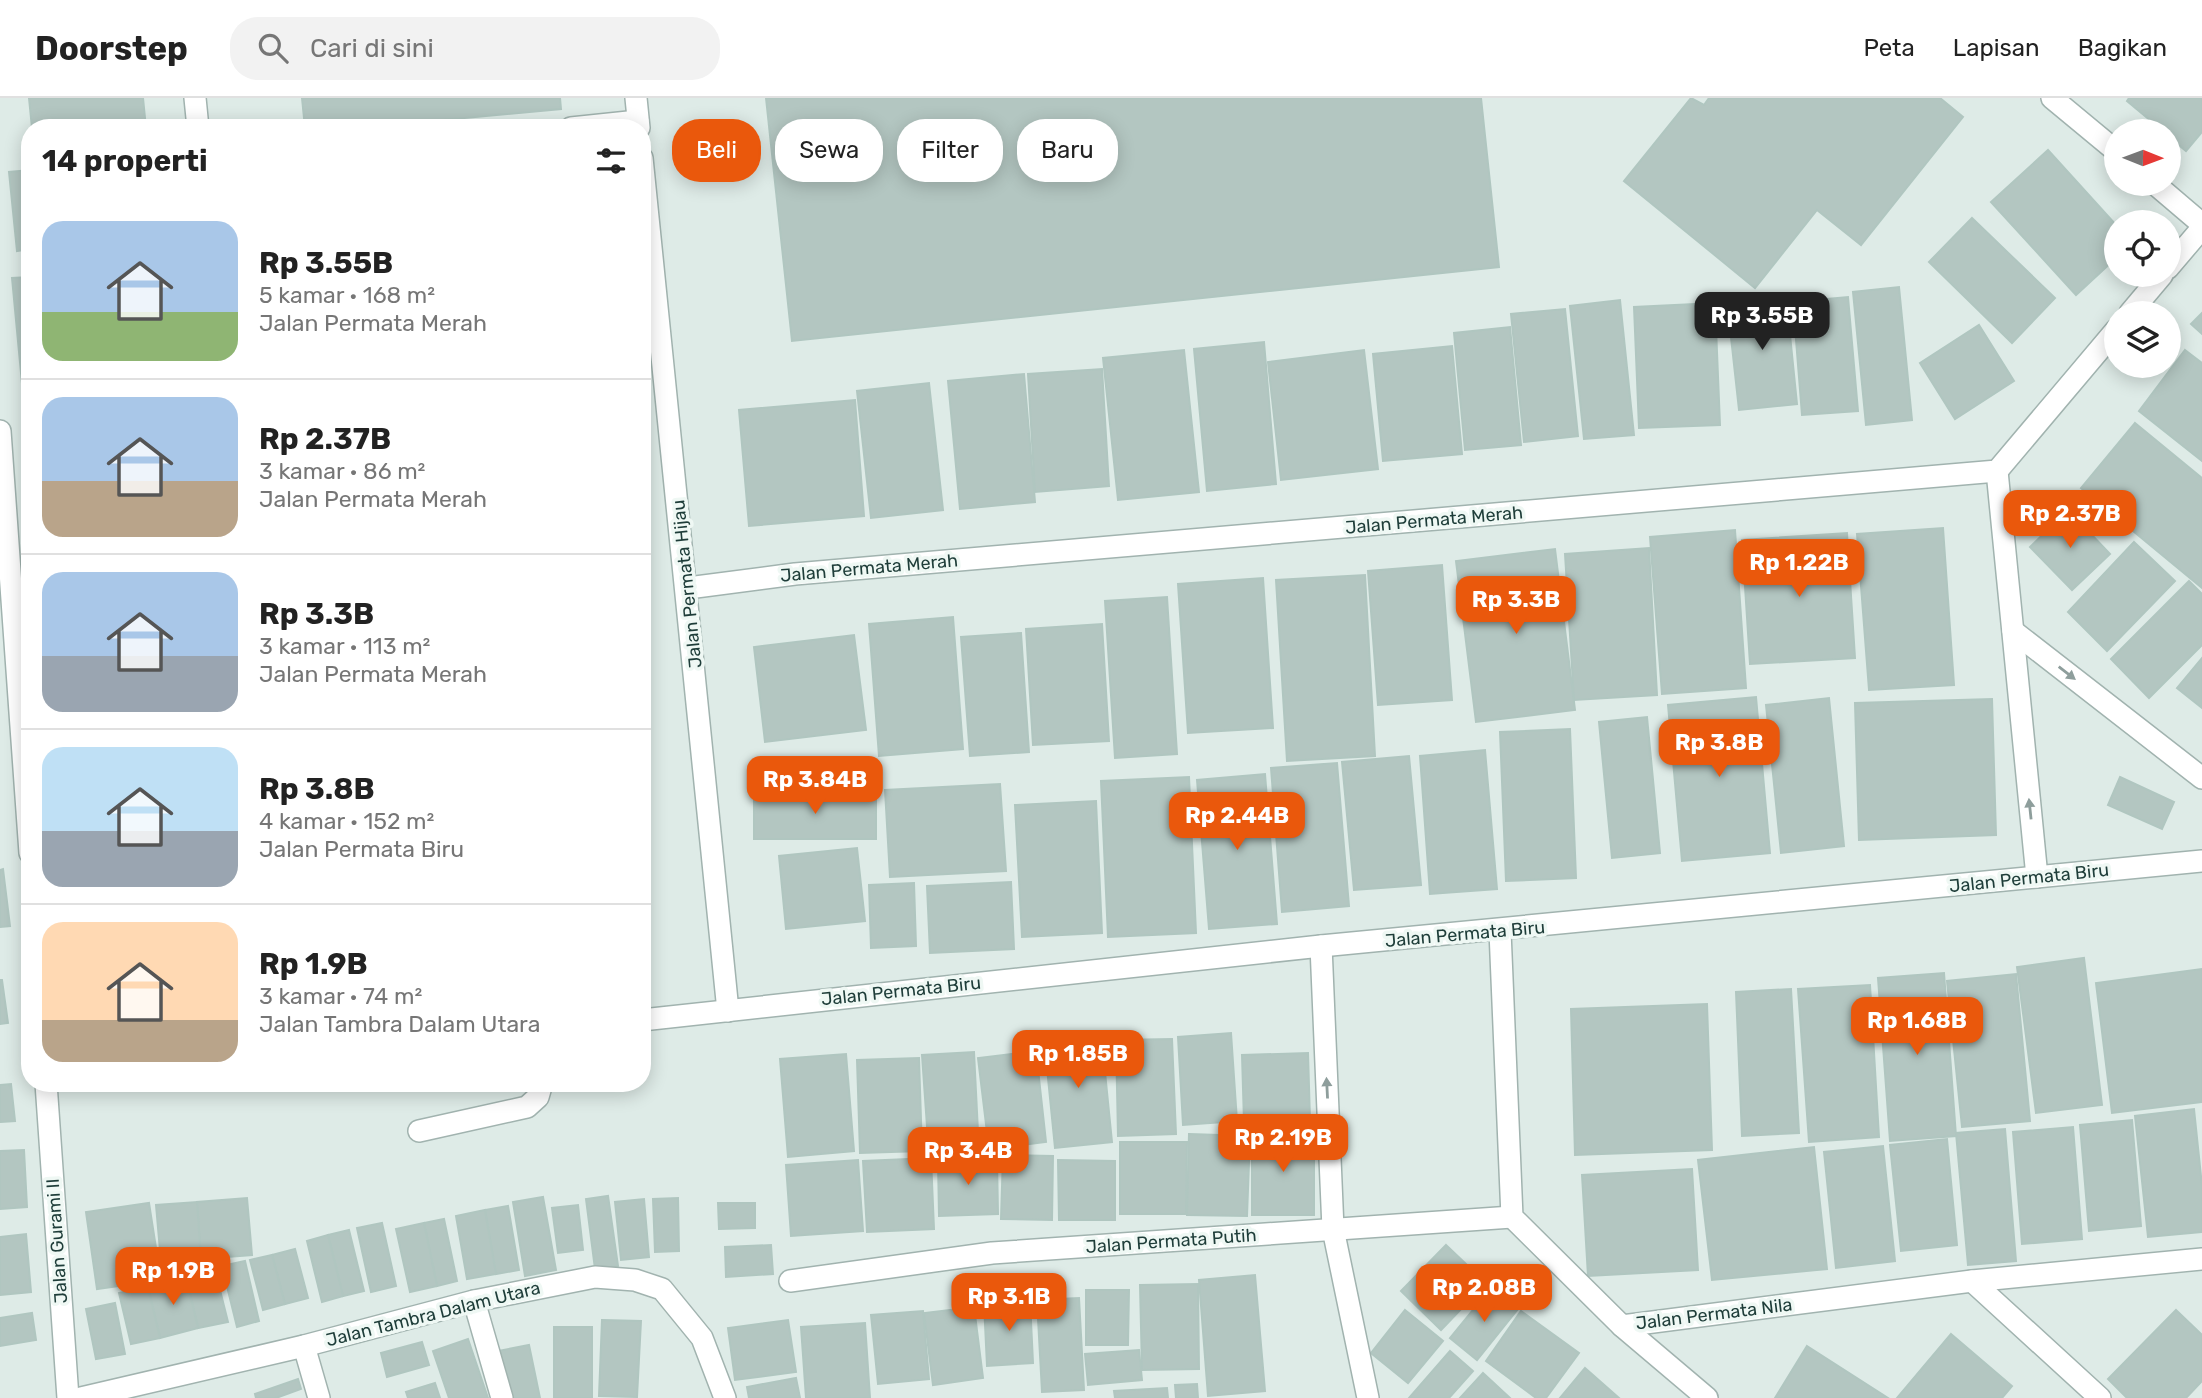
<!DOCTYPE html>
<html lang="id">
<meta charset="utf-8">
<style>
:root{--surface:#fff;--page:#f2f2f2;--text:#222;--muted:#767676;--line:#e0e0e0;--accent:#ea580c}
body{margin:0;font-family:Rubik,sans-serif;background:var(--page);color:var(--text);height:100vh;display:flex;flex-direction:column;font-size:26px;white-space:nowrap}
*{box-sizing:border-box;margin:0}
p{font-size:23px;color:var(--muted)}
.icon{flex:none;width:38px;height:38px;fill:none;stroke:currentColor;stroke-width:2;stroke-linecap:round;stroke-linejoin:round}
.map{position:relative;flex:1;overflow:hidden}
.panel{position:absolute;left:21px;top:21px;width:630px;height:973px;display:flex;flex-direction:column;background:var(--surface);border-radius:28px;box-shadow:0 4px 18px #0003}
.panel>*{flex:none}
.top-card{position:absolute;left:672px;top:21px;width:665px;height:63px;display:flex;gap:14px}
.needle{width:46px;rotate:91deg}
.tools{position:absolute;left:2104px;top:21px;display:grid;gap:14px}
.tools a{display:grid;place-items:center;width:77px;height:77px;border-radius:50%;background:var(--surface);box-shadow:0 4px 18px #0003;font-size:35px}
.price{position:absolute;translate:-50% -60px;padding:0 16px;border-radius:14px;background:var(--accent);color:#fff;font-size:23px;line-height:46px;filter:drop-shadow(0 2px 4px #0008)}
.price::after{content:'';position:absolute;left:50%;top:42px;width:21px;height:16px;margin-left:-10px;background:inherit;clip-path:polygon(0 0,100% 0,50% 100%)}
.price.active{background:#222;color:#fff}
ul{padding:0;list-style:none}
li{display:flex;align-items:center;gap:21px;height:175px;padding:0 21px}
li+li{border-top:2px solid var(--line)}
li span{display:grid;place-items:center;flex:none;width:196px;height:140px;border-radius:21px;color:#555}
li>.icon{margin-inline-start:auto}
span .icon{width:84px;height:84px;fill:#fffc;stroke-width:1}
li b{font-size:30px}
h2{display:flex;justify-content:space-between;align-items:center;height:84px;padding:0 21px;font-size:30px}
.tag{padding:0 24px;border-radius:28px;background:var(--surface);box-shadow:0 4px 18px #0003;font-size:24px;line-height:63px}
.tag.active{background:var(--accent);color:#fff}
header{display:flex;align-items:center;gap:42px;box-sizing:border-box;height:98px;padding:0 35px;background:var(--surface);border-bottom:2px solid var(--line)}
header strong{font-size:33px}
nav{display:flex;gap:38px;margin-inline-start:auto;font-size:24px}
.search{width:490px;height:63px;background:var(--page);display:flex;align-items:center;gap:18px;box-sizing:border-box;padding:0 24px;border-radius:28px;color:var(--muted);font-size:26px}
.map>svg:first-child{display:block}
.building{fill:#b3c6c1;stroke:#b0c6c0;stroke-width:2}
.lines{fill:none;stroke-linecap:round;stroke-linejoin:round}
.service-casing{stroke:#a1b3af;stroke-width:24}
.minor-casing{stroke:#a1b3af;stroke-width:24}
.service{stroke:#fff;stroke-width:21}
.minor{stroke:#fff;stroke-width:21}
.oneway{fill:#8e9e9c}
.labels{text-anchor:middle;stroke-width:7;stroke-linejoin:round;paint-order:stroke}
.street-label{font-size:18px;fill:#1e3d39;stroke:#eff8f4}
</style>
<header>
<strong>Doorstep</strong>
<div class="search"><svg class="icon" aria-label="search" viewBox="0 0 24 24"><circle cx="10" cy="10" r="6"/><path d="M15 15l6 6"/></svg>Cari di sini</div>
<nav><a>Peta</a><a>Lapisan</a><a>Bagikan</a></nav>
</header>
<div class="map">
<svg width="2202" height="1300" viewBox="0 0 2202 1300">
<rect width="100%" height="100%" fill="#deebe7"/>
<!-- building -->
<g class="building">
<path d="M29 0H143L146 30H32Z"/>
<path d="M302 0H560L561 11 358 30H305Z"/>
<path d="M766 0H1481L1499 169 792 243Z"/>
<path d="M1691 0 1704 7 1709 0H1940L1963 19 1861 147 1817 112 1755 190 1624 83Z"/>
<path d="M2129 0H2202V34L2186 53 2168 38V33H2163L2127 3Z"/>
<path d="M2048 52 2116 127V160L2076 197 1991 104Z"/>
<path d="M30 72V151L17 153 9 74Z"/>
<path d="M1972 120 2055 200 2012 245 1929 164Z"/>
<path d="M30 179V348L28 349 12 180Z"/>
<path d="M1899 189 1912 322 1866 327 1853 194Z"/>
<path d="M1786 197 1797 306 1739 312 1727 203Z"/>
<path d="M1848 199 1858 313 1802 317 1793 204Z"/>
<path d="M1620 202 1634 337 1584 341 1570 208Z"/>
<path d="M1715 205 1720 327 1639 330 1634 209Z"/>
<path d="M1565 211 1578 338 1524 344 1511 216Z"/>
<path d="M2202 215V236L2191 226Z"/>
<path d="M1979 227 2014 283 1955 321 1920 265Z"/>
<path d="M1510 229 1521 347 1465 352 1454 235Z"/>
<path d="M1264 244 1276 386 1207 393 1194 251Z"/>
<path d="M1452 248 1462 356 1383 363 1373 256Z"/>
<path d="M1184 252 1199 394 1118 402 1103 260Z"/>
<path d="M1364 252 1378 371 1281 382 1268 264Z"/>
<path d="M2185 252 2202 265V363L2139 313Z"/>
<path d="M1102 271 1109 388 1035 394 1028 276Z"/>
<path d="M1024 276 1035 404 960 411 948 283Z"/>
<path d="M929 285 943 412 871 420 857 293Z"/>
<path d="M855 302 864 418 749 428 739 312Z"/>
<path d="M2135 325 2202 380V490L2081 390Z"/>
<path d="M2068 412 2110 456 2072 492 2030 449Z"/>
<path d="M1943 430 1954 587 1869 592 1857 436Z"/>
<path d="M1735 432 1746 590 1662 596 1650 439Z"/>
<path d="M1847 435 1855 560 1750 566 1742 442Z"/>
<path d="M2134 444 2175 483 2107 553 2068 514Z"/>
<path d="M1649 450 1657 597 1574 602 1565 456Z"/>
<path d="M1555 451 1575 612 1476 624 1456 463Z"/>
<path d="M1442 467 1452 602 1378 607 1368 473Z"/>
<path d="M1365 477 1375 658 1287 663 1276 482Z"/>
<path d="M1263 480 1273 630 1188 635 1178 486Z"/>
<path d="M2189 483 2202 496V547L2149 600 2111 561Z"/>
<path d="M1167 499 1177 656 1115 660 1105 503Z"/>
<path d="M953 519 963 651 879 658 869 526Z"/>
<path d="M1102 526 1109 643 1033 647 1026 531Z"/>
<path d="M1021 535 1029 654 970 658 961 539Z"/>
<path d="M854 537 866 632 765 644 754 549Z"/>
<path d="M2202 560V610L2177 590Z"/>
<path d="M1756 599 1770 755 1682 763 1668 607Z"/>
<path d="M1829 600 1844 748 1781 755 1766 607Z"/>
<path d="M1992 601 1996 737 1859 742 1855 605Z"/>
<path d="M1647 619 1660 755 1612 760 1599 624Z"/>
<path d="M1570 631 1576 780 1506 783 1500 634Z"/>
<path d="M1485 652 1497 791 1430 796 1420 658Z"/>
<path d="M1409 658 1421 787 1354 792 1342 664Z"/>
<path d="M1337 665 1349 808 1282 814 1271 670Z"/>
<path d="M1265 676 1277 826 1209 831 1197 682Z"/>
<path d="M1189 679 1196 835 1108 839 1101 683Z"/>
<path d="M2120 679 2174 704 2162 731 2108 707Z"/>
<path d="M1000 686 1006 773 890 779 885 692Z"/>
<rect x="754" y="695" width="122" height="46"/>
<path d="M1096 703 1102 835 1022 839 1015 707Z"/>
<path d="M857 750 865 823 786 831 779 758Z"/>
<path d="M3 771 10 828 0 829V772Z"/>
<path d="M1011 784 1014 851 930 855 927 788Z"/>
<path d="M914 785 916 848 871 850 869 787Z"/>
<path d="M2084 860 2102 1007 2036 1015 2017 869Z"/>
<path d="M2202 871V1004L2112 1015 2096 885Z"/>
<path d="M1944 875 1956 1038 1890 1043 1878 880Z"/>
<path d="M2016 876 2030 1023 1962 1029 1947 883Z"/>
<path d="M0 882H2L8 925 0 926Z"/>
<path d="M1870 887 1879 1039 1809 1044 1798 891Z"/>
<path d="M1791 891 1799 1035 1742 1038 1736 894Z"/>
<path d="M1707 906 1712 1052 1575 1057 1571 911Z"/>
<path d="M1101 934 1112 1044 1055 1050 1044 940Z"/>
<path d="M1231 935 1237 1023 1183 1027 1178 939Z"/>
<path d="M1172 941 1176 1036 1118 1038 1116 942Z"/>
<path d="M1036 953 1046 1044 989 1051 978 960Z"/>
<path d="M974 954 979 1054 929 1057 922 957Z"/>
<path d="M1308 955 1310 1022 1244 1024 1242 957Z"/>
<path d="M846 956 854 1053 788 1059 780 961Z"/>
<path d="M919 960 922 1053 860 1055 857 962Z"/>
<path d="M11 986 15 1023 0 1024V987Z"/>
<path d="M2194 1011 2202 1088V1134L2148 1139 2135 1018Z"/>
<path d="M2132 1022 2141 1128 2089 1133 2080 1027Z"/>
<path d="M2073 1029 2082 1141 2022 1146 2013 1034Z"/>
<path d="M2005 1031 2016 1163 1968 1167 1956 1035Z"/>
<path d="M1189 1036 1250 1038 1247 1118 1187 1117Z"/>
<rect x="1252" y="1036" width="62" height="81"/>
<path d="M1947 1041 1957 1147 1901 1153 1890 1047Z"/>
<path d="M1120 1044H1187L1186 1116H1120Z"/>
<path d="M1883 1048 1895 1163 1836 1170 1824 1054Z"/>
<path d="M1814 1049 1827 1171 1712 1182 1698 1062Z"/>
<path d="M24 1052 27 1109 0 1111V1053Z"/>
<path d="M1003 1057 1053 1058 1052 1122 1001 1121Z"/>
<path d="M931 1060 934 1131 867 1134 863 1063Z"/>
<path d="M997 1061 998 1116 939 1118 938 1062Z"/>
<path d="M858 1062 863 1133 791 1138 786 1067Z"/>
<path d="M1058 1062 1115 1063V1122H1059Z"/>
<path d="M1692 1071 1698 1172 1588 1178 1582 1077Z"/>
<path d="M608 1098 618 1168 595 1171 586 1101Z"/>
<path d="M543 1099 556 1172 525 1178 513 1104Z"/>
<path d="M247 1100 252 1157 201 1161 197 1104Z"/>
<path d="M678 1100 679 1153 655 1154 653 1101Z"/>
<path d="M644 1101 649 1159 621 1162 615 1104Z"/>
<path d="M197 1104 201 1161 161 1164 156 1107Z"/>
<path d="M149 1105 161 1182 97 1191 86 1114Z"/>
<path d="M718 1105H755V1130L719 1131Z"/>
<path d="M578 1107 583 1152 558 1155 552 1110Z"/>
<path d="M508 1108 519 1172 496 1176 485 1112Z"/>
<path d="M485 1112 496 1176 467 1181 456 1118Z"/>
<path d="M444 1121 457 1183 437 1188 424 1125Z"/>
<path d="M382 1125 396 1188 371 1194 357 1130Z"/>
<path d="M424 1125 437 1188 410 1194 396 1131Z"/>
<path d="M349 1132 364 1193 343 1198 328 1137Z"/>
<path d="M26 1136 31 1194 0 1197V1139Z"/>
<path d="M328 1137 343 1198 322 1204 307 1143Z"/>
<path d="M771 1147 773 1176 726 1179 725 1149Z"/>
<path d="M1446 1147 1486 1185 1441 1232 1401 1193Z"/>
<path d="M295 1151 308 1200 285 1206 272 1157Z"/>
<path d="M272 1157 285 1206 263 1212 250 1162Z"/>
<path d="M245 1163 259 1223 237 1229 222 1168Z"/>
<path d="M215 1172 228 1224 198 1230 186 1179Z"/>
<path d="M1255 1177 1265 1293 1208 1298 1199 1182Z"/>
<path d="M186 1179 198 1230 160 1240 148 1189Z"/>
<path d="M1198 1186 1199 1271 1142 1272 1140 1187Z"/>
<path d="M148 1189 160 1240 131 1246 119 1195Z"/>
<path d="M1491 1190 1518 1211 1477 1262 1450 1240Z"/>
<path d="M1086 1192H1129L1128 1247H1086Z"/>
<path d="M1079 1200 1084 1292 1042 1294 1037 1202Z"/>
<path d="M1030 1202 1033 1265 987 1268 984 1205Z"/>
<path d="M115 1205 125 1256 96 1261 86 1211Z"/>
<path d="M974 1209 983 1280 933 1287 924 1215Z"/>
<path d="M1405 1212 1443 1243 1408 1285 1371 1255Z"/>
<path d="M2176 1212 2202 1237V1283L2186 1300H2127L2108 1281Z"/>
<path d="M923 1213 929 1281 878 1286 871 1217Z"/>
<path d="M1521 1213 1579 1255 1546 1300H1536L1486 1263Z"/>
<path d="M32 1215 36 1242 0 1248V1220Z"/>
<path d="M602 1222 641 1223 637 1299 599 1298Z"/>
<path d="M788 1222 796 1274 735 1282 728 1230Z"/>
<path d="M865 1225 870 1300H806L801 1229Z"/>
<rect x="554" y="1229" width="38" height="71"/>
<path d="M1951 1236 2012 1288 2002 1300H1897Z"/>
<path d="M468 1241 488 1300H449L433 1253Z"/>
<path d="M422 1244 429 1267 387 1279 381 1255Z"/>
<path d="M529 1247 540 1300H507L498 1253Z"/>
<path d="M1807 1248 1888 1300H1775Z"/>
<path d="M1139 1252 1142 1282 1088 1287 1085 1256Z"/>
<path d="M1450 1253 1473 1273 1449 1300H1409Z"/>
<path d="M1585 1270 1619 1300H1560Z"/>
<path d="M1483 1275 1510 1300H1460Z"/>
<path d="M796 1280 800 1300H749L747 1289Z"/>
<path d="M298 1281 301 1291 276 1300H256L255 1296Z"/>
<path d="M435 1285 440 1300H408L406 1294Z"/>
<path d="M1197 1286 1198 1300H1176L1175 1287Z"/>
<path d="M1167 1290 1168 1300H1115L1114 1293Z"/>
</g>
<g class="lines">
<!-- service casing -->
<g class="service-casing">
<path id="service" d="M419 1033 527 1009 538 999 542 985"/>
</g>
<!-- minor casing -->
<g class="minor-casing">
<g id="minor">
<path d="M195 0 198 30"/>
<path d="M636 0 639 30"/>
<path d="M2052 0 2116 53"/>
<path d="M571 30 638 23"/>
<path d="M642 60 728 913"/>
<path d="M2155 86 2202 126"/>
<path d="M2168 170 2202 130"/>
<path d="M2130 215 2162 177"/>
<path d="M0 333 30 755"/>
<path d="M1997 373 2037 779"/>
<path d="M688 490 795 476 1997 373 2116 232"/>
<path d="M2013 533 2202 680"/>
<path d="M1500 833 1512 1119 1622 1228 1972 1183 2202 1161"/>
<path d="M1321 848 1333 1131 1368 1300"/>
<path d="M642 922 1321 848 2202 763"/>
<path d="M46 985 68 1300"/>
<path d="M790 1183 992 1155 1512 1119"/>
<path d="M1972 1183 2100 1300"/>
<path d="M474 1203 502 1300"/>
<path d="M1622 1228 1707 1300"/>
<path d="M304 1248 319 1300"/>
<path d="M81 1300 304 1248 474 1203 595 1179 635 1182 662 1191 702 1240 725 1300"/>
</g>
</g>
<!-- service -->
<use href="#service" class="service"/>
<!-- minor -->
<use href="#minor" class="minor"/>
</g>
<!-- one-way arrows -->
<defs><path id="oneway-solid" d="M-6-.8H1V-3.2L6.5 0L1 3.2V.8H-6Z" transform="scale(1.75)"/></defs>
<g class="oneway">
<use href="#oneway-solid" transform="translate(2067 575) rotate(38)"/>
<use href="#oneway-solid" transform="translate(2030 711) rotate(-96)"/>
<use href="#oneway-solid" transform="translate(1327 990) rotate(-93)"/>
</g>
<g class="labels">
<!-- street labels -->
<g class="street-label">
<text transform="translate(1434 422) rotate(-5)" y="6">Jalan Permata Merah</text>
<text transform="translate(869 470) rotate(-5)" y="6">Jalan Permata Merah</text>
<text transform="translate(687 486) rotate(-96)" y="6">Jalan Permata Hijau</text>
<text transform="translate(2029 780) rotate(-6)" y="6">Jalan Permata Biru</text>
<text transform="translate(1465 836) rotate(-5)" y="6">Jalan Permata Biru</text>
<text transform="translate(901 893) rotate(-6)" y="6">Jalan Permata Biru</text>
<text transform="translate(57 1143) rotate(-94)" y="6">Jalan Gurami II</text>
<text transform="translate(1171 1143) rotate(-4)" y="6">Jalan Permata Putih</text>
<text transform="translate(433 1216) rotate(-14)" y="6">Jalan Tambra Dalam Utara</text>
<text transform="translate(1714 1216) rotate(-7)" y="6">Jalan Permata Nila</text>
</g>
</g>
</svg>
<div class="tools">
<a><svg class="needle" viewBox="-14 -14 28 28"><path d="M0-13l5 13h-10z" fill="#e53935"/><path d="M0 13l5-13h-10z" fill="#767676"/></svg></a>
<a><svg class="icon" aria-label="locate" viewBox="0 0 24 24"><circle cx="12" cy="12" r="6"/><path d="M12 2v4M12 18v4M2 12h4M18 12h4"/></svg></a>
<a><svg class="icon" aria-label="layers" viewBox="0 0 24 24"><path d="M12 4l9 5-9 5-9-5zM3 14l9 5 9-5"/></svg></a>
</div>
<b class="price active" style="left:1762px;top:254px">Rp 3.55B</b>
<b class="price" style="left:2070px;top:452px">Rp 2.37B</b>
<b class="price" style="left:1799px;top:501px">Rp 1.22B</b>
<b class="price" style="left:1516px;top:538px">Rp 3.3B</b>
<b class="price" style="left:1719px;top:681px">Rp 3.8B</b>
<b class="price" style="left:815px;top:718px">Rp 3.84B</b>
<b class="price" style="left:1237px;top:754px">Rp 2.44B</b>
<b class="price" style="left:1917px;top:959px">Rp 1.68B</b>
<b class="price" style="left:1078px;top:992px">Rp 1.85B</b>
<b class="price" style="left:1283px;top:1076px">Rp 2.19B</b>
<b class="price" style="left:968px;top:1089px">Rp 3.4B</b>
<b class="price" style="left:173px;top:1209px">Rp 1.9B</b>
<b class="price" style="left:1484px;top:1226px">Rp 2.08B</b>
<b class="price" style="left:1009px;top:1235px">Rp 3.1B</b>
<div class="top-card">
<a class="tag active">Beli</a>
<a class="tag">Sewa</a>
<a class="tag">Filter</a>
<a class="tag">Baru</a>
</div>
<section class="panel">
<h2>14 properti<svg class="icon" aria-label="filters" viewBox="0 0 24 24"><path d="M4 7h16M4 17h16"/><circle cx="9" cy="7" r="2"/><circle cx="15" cy="17" r="2"/></svg></h2>
<ul>
<li><span style="background:linear-gradient(#a9c7e8 65%,#8fb573 0)"><svg class="icon" aria-label="home" viewBox="0 0 24 24"><path d="M3 11l9-7 9 7M6 9v11h12V9"/></svg></span><div><b>Rp 3.55B</b><p>5 kamar · 168 m²</p><p>Jalan Permata Merah</p></div></li>
<li><span style="background:linear-gradient(#a9c7e8 60%,#b9a48a 0)"><svg class="icon" aria-label="home" viewBox="0 0 24 24"><path d="M3 11l9-7 9 7M6 9v11h12V9"/></svg></span><div><b>Rp 2.37B</b><p>3 kamar · 86 m²</p><p>Jalan Permata Merah</p></div></li>
<li><span style="background:linear-gradient(#a9c7e8 60%,#9aa5b1 0)"><svg class="icon" aria-label="home" viewBox="0 0 24 24"><path d="M3 11l9-7 9 7M6 9v11h12V9"/></svg></span><div><b>Rp 3.3B</b><p>3 kamar · 113 m²</p><p>Jalan Permata Merah</p></div></li>
<li><span style="background:linear-gradient(#bfe0f5 60%,#9aa5b1 0)"><svg class="icon" aria-label="home" viewBox="0 0 24 24"><path d="M3 11l9-7 9 7M6 9v11h12V9"/></svg></span><div><b>Rp 3.8B</b><p>4 kamar · 152 m²</p><p>Jalan Permata Biru</p></div></li>
<li><span style="background:linear-gradient(#ffd9b3 70%,#b9a48a 0)"><svg class="icon" aria-label="home" viewBox="0 0 24 24"><path d="M3 11l9-7 9 7M6 9v11h12V9"/></svg></span><div><b>Rp 1.9B</b><p>3 kamar · 74 m²</p><p>Jalan Tambra Dalam Utara</p></div></li>
</ul>
</section>
</div>
